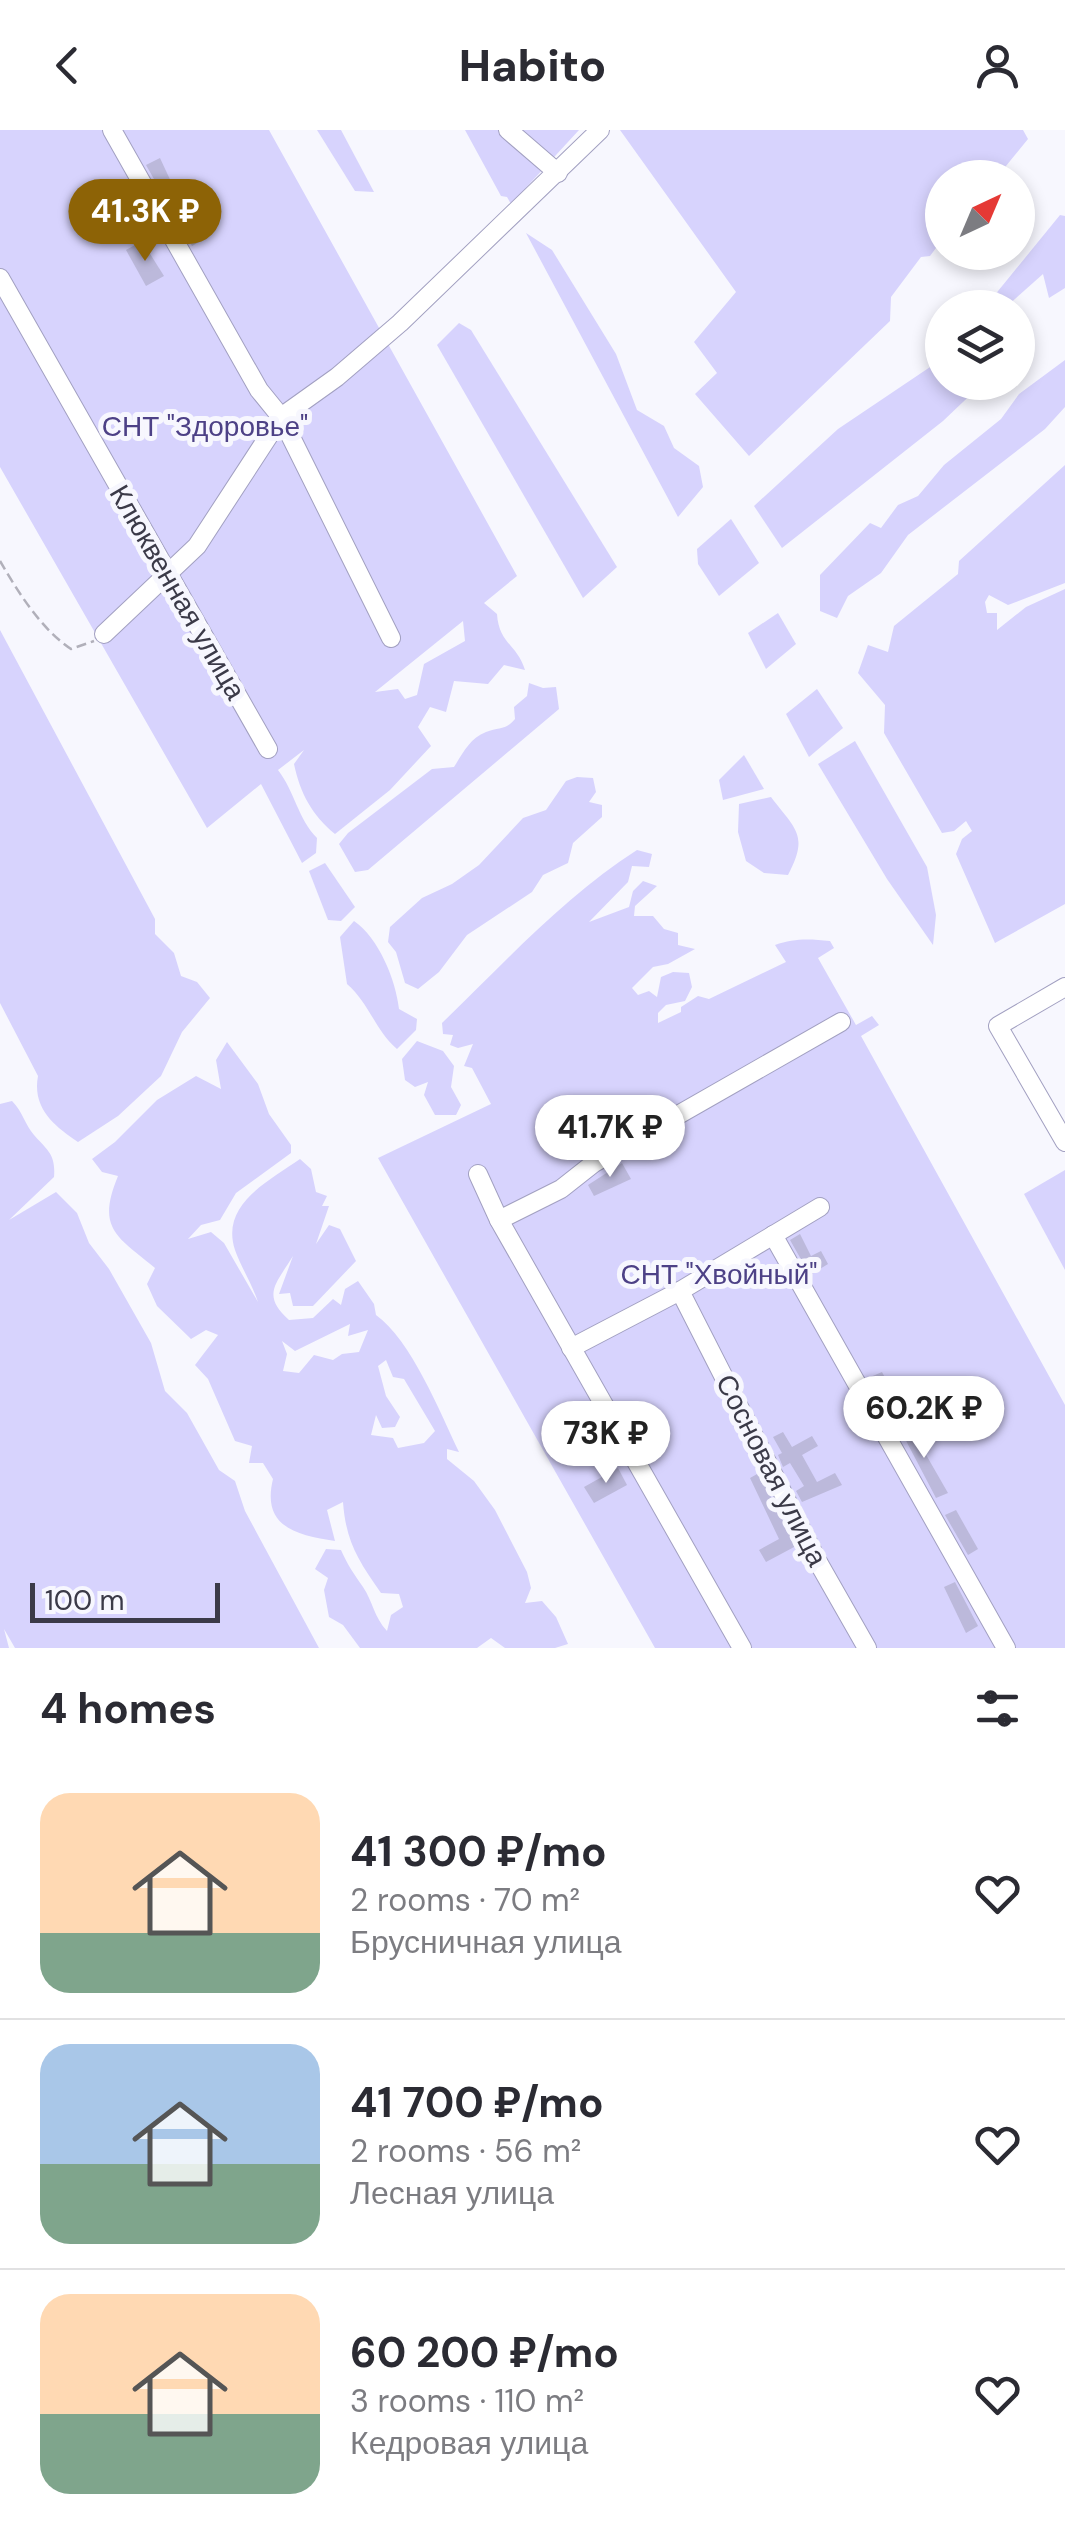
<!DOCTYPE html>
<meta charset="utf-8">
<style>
:root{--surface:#fff;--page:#f2f2f3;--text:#2b2b33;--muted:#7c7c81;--line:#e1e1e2;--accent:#8d6306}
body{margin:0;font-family:"DM Sans",sans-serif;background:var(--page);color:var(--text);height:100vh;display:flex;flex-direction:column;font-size:38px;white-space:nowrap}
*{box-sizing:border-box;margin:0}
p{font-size:32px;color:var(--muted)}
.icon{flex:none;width:55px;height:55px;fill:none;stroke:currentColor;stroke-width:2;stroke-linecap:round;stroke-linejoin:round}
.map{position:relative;height:1518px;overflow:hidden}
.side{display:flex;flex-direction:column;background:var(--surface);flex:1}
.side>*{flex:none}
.needle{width:65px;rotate:44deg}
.controls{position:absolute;left:925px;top:30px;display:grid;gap:20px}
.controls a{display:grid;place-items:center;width:110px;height:110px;border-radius:50%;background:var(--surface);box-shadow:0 5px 15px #0003;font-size:50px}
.scale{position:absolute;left:30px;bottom:25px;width:190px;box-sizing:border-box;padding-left:10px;border:5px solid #3b3a48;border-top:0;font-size:28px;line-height:35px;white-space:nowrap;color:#3b3a48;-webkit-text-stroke:8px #f7f7fe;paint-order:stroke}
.price{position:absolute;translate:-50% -85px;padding:0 22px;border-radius:35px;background:#fff;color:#222;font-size:32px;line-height:65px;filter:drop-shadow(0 2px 5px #0008)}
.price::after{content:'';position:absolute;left:50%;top:60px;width:30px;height:22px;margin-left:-15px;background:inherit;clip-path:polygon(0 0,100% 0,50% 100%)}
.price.on{background:var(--accent);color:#fff}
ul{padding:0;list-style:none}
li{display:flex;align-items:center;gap:30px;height:250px;padding:0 40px}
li+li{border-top:2px solid var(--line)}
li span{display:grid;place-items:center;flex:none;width:280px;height:200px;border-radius:30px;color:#555}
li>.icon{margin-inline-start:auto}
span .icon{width:120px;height:120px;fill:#fffc;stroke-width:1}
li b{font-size:42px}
h2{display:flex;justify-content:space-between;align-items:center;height:120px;padding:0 40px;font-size:42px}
header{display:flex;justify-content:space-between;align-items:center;height:130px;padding:0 40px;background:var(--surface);font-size:45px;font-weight:800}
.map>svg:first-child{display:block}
.green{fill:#d7d3fd;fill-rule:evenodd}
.building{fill:#bcb9db}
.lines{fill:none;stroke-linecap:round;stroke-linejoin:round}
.minor-casing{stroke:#a2a0c1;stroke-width:20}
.path{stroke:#b1b0ba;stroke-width:2.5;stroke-dasharray:10 5;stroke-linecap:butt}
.minor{stroke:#fff;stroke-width:18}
.labels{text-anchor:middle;stroke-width:10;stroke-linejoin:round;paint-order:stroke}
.park-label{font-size:28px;fill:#4d4186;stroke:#f7f7fe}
.street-label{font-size:28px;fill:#3b3a48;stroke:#f7f7fe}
</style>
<header><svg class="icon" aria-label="back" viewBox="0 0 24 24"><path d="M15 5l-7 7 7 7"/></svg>Habito<svg class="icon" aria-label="person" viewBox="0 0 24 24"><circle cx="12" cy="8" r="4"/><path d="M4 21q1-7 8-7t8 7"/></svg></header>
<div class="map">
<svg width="1065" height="1518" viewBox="0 0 1065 1518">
<rect width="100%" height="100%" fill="#f7f7fe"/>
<!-- green -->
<g class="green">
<path d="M0 0H269L517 446 484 473 497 484C499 514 517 514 525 540L504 535 488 554 454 551 446 582 430 577 418 597 431 616 390 660 335 704C312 685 300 663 294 634L304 620 278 640C295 662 298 689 317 708L316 723 302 733 261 654 207 698 0 337ZM463 491 465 511 424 534 417 565 405 569 398 559 375 562Z"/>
<path d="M317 0H341L374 62 355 61Z"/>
<path d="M465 0H579L511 74 507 67 501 66Z"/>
<path d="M620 0H1023L1028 9 997 47 942 48V110L930 126 921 127 891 167 890 191 749 326 695 264 717 243 694 212 736 162Z"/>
<path d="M1060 85 1065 86V158L1049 168 1043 144 1006 177H985Z"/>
<path d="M526 103 552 120 616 224 637 280 664 296 674 318 699 336 703 357 678 387Z"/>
<path d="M459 193 471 200 617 437 583 468 437 215Z"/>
<path d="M942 229V252L983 253 943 291 782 418 754 376 838 299Z"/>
<path d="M1065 230V277L1045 299 908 405 881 443 848 466 837 488 820 481V445L870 393 881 398 898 375 918 366 944 335 1001 289 1019 264Z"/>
<path d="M1065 335V453L1008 475 989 465 985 472 987 483H997V500L1026 477 1065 459V774L995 813 956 724 962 709 972 701 966 691 954 701 942 703 884 603 885 575 858 543 868 515 888 522 894 496 958 444 959 431Z"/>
<path d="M731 389 759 433 719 466 698 434 697 419Z"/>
<path d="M778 483 796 514 766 539 748 503Z"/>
<path d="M0 500 155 789V804L174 823 181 846 197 852 210 868 182 902 161 946 118 986 78 1012C54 996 32 978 38 946L0 873Z"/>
<path d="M529 553 543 558 556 557 559 579 368 740 355 742 339 714 348 703 432 639 454 637C463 623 470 608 486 602 499 597 506 600 515 589L514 577 527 566Z"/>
<path d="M817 559 843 598 809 627 786 584Z"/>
<path d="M855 611 927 737 936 785 933 815 887 749 818 634Z"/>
<path d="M744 625 764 659 723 670 719 650Z"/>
<path d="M577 647 593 648 596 662 589 672 602 675V687L573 713 568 733 543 745 532 762 467 805 439 842 418 859 405 853 396 822 388 812 390 797 422 768 452 754 479 735 523 688 546 680 566 651Z"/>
<path d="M771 667C796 700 809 705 788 745L764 743 746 731 738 702 739 674Z"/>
<path d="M637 720 652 724 649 737 632 736 628 752 589 792 629 777 633 761 643 751 657 756 635 776 634 786H653L664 799 678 803V815L695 819 668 834 653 837 632 858 638 865 649 861 657 867 661 847 673 842 689 843 692 857 685 871 666 875 658 883V893L681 882V877L698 866 709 869 786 832 775 815C794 808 810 809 830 811L834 818 818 828 856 895 872 886 879 895 861 906 1065 1275V1518H655L378 1028 491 974 472 938 464 936 473 914 458 918 450 915 453 905 443 904 442 893C503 834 565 766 637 720Z"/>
<path d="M325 733 355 777 341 791 328 790 309 741Z"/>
<path d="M354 791C379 808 396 851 399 879L417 889 416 900 397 919C375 900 369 873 347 854L340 807Z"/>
<path d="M417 911 443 921 454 936 451 957 461 975 456 985H435L424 965 428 952 415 957 405 950 402 929Z"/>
<path d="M227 912 258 954 269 984 291 1015V1023L236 1063 220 1090 201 1095 188 1109 211 1102 224 1113 258 1172C252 1154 241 1137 235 1120 220 1074 269 1051 300 1029L311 1039 316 1062 327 1066 322 1076H329L316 1114 329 1095 340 1099 356 1131 313 1176H293L290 1163 279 1164 293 1126C276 1154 261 1165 289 1190L313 1188 333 1169 341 1175 345 1159 358 1151 374 1174 376 1185C411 1210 440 1282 459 1322L447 1319V1329L474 1351 495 1380 527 1442 531 1458 525 1473 542 1471 556 1487 568 1514 555 1518H505L491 1508 477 1518H360L343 1495 329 1487 324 1460 328 1448 315 1439 326 1419 341 1420C347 1434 354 1444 363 1457 373 1472 374 1487 387 1501L391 1485 403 1477 399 1464 381 1463C358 1430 346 1412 343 1372L327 1380 335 1411C298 1405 261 1398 273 1349L263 1333H249L252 1316 235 1311 208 1249 195 1235 218 1205 206 1200 191 1209 157 1176 147 1154 155 1138C117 1106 96 1099 118 1046L102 1042 92 1029 115 1012 157 970 196 946 221 959 216 930ZM350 1194 348 1206 368 1200 359 1222 342 1224 333 1230 314 1225 299 1243 283 1241 287 1224 282 1211 295 1221ZM386 1230 393 1247 404 1249 435 1301 424 1313 398 1318 393 1308 371 1305 376 1285 382 1298 395 1297 400 1287 386 1266 378 1236Z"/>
<path d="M12 971C23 982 25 995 34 1005 47 1020 56 1024 54 1047L9 1090 56 1062 77 1083 89 1113 109 1139 151 1213 165 1261 187 1283 219 1340 235 1351 245 1381 319 1518H15L4 1499 9 1518H0V974Z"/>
<path d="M1065 1040V1140L1024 1064Z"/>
</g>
<!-- building -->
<g class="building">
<path d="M160 28 199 112 192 116 146 35Z"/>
<path d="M142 111 164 146 146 156 126 120Z"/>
<path d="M622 1033 631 1049 594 1066 588 1055Z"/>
<path d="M800 1104 811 1126 821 1121 828 1134 810 1145 790 1110Z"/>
<path d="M882 1242 903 1282 891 1288 868 1248Z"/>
<path d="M918 1295 923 1306 917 1309 948 1363 936 1368 902 1303Z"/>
<path d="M783 1302 792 1317 812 1306 818 1316 802 1325 817 1352 835 1343 842 1355 802 1372 796 1361 804 1356 790 1333 783 1337 778 1325 782 1323 773 1307Z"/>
<path d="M618 1338 627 1355 594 1373 584 1357Z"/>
<path d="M759 1343 796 1416 766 1432 759 1420 779 1409 750 1348Z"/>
<path d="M956 1380 978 1419 968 1425 945 1385Z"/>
<path d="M955 1452 978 1496 966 1503 944 1457Z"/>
</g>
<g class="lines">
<!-- minor casing -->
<g class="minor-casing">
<g id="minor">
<path d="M112 0 259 260 281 287 391 508"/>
<path d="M508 0 558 43"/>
<path d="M0 148 268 619"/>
<path d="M104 504 197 416 281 287 337 247 400 193 600 0"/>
<path d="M1065 857 998 896 1065 1012"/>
<path d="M478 1044 499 1090 742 1518"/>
<path d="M499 1090 561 1059 594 1033 841 892"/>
<path d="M773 1105 1006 1518"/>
<path d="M680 1161 818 1432 867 1518"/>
<path d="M571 1218 680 1161 820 1077"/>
</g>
</g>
<!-- path -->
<path class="path" d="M0 431C18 462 41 499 71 519L94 511"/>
<!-- minor -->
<use href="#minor" class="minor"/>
</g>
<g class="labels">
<!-- park labels -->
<g class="park-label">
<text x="205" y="306">СНТ "Здоровье"</text>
<text x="719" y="1154">СНТ "Хвойный"</text>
</g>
<!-- street labels -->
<g class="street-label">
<text transform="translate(178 462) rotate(60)" y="10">Клюквенная улица</text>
<text transform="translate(772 1340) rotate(63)" y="10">Сосновая улица</text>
</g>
</g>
</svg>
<div class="controls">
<a><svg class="needle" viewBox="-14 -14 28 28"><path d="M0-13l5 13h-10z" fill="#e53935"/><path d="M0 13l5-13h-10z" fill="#7c7c81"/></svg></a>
<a><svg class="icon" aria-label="layers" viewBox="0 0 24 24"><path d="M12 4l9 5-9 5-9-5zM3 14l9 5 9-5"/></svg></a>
</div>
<div class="scale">100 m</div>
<b class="price on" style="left:145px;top:134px">41.3K ₽</b>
<b class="price" style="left:610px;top:1050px">41.7K ₽</b>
<b class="price" style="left:924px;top:1331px">60.2K ₽</b>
<b class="price" style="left:606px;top:1356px">73K ₽</b>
</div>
<section class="side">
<h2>4 homes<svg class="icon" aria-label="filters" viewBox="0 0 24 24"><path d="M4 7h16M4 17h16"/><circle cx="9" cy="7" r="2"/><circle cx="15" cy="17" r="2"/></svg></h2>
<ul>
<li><span style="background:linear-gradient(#ffd9b3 70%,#7fa58c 0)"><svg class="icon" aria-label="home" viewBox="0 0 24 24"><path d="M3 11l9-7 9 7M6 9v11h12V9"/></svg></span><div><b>41 300 ₽/mo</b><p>2 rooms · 70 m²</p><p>Брусничная улица</p></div><svg class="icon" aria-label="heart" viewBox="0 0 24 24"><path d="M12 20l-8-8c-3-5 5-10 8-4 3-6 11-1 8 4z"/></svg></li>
<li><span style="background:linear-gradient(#a9c7e8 60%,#7fa58c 0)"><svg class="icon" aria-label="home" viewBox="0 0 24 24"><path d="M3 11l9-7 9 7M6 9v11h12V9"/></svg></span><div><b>41 700 ₽/mo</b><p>2 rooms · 56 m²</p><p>Лесная улица</p></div><svg class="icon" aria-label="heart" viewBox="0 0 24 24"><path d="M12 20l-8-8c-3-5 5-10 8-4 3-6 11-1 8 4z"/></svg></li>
<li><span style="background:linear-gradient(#ffd9b3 60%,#7fa58c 0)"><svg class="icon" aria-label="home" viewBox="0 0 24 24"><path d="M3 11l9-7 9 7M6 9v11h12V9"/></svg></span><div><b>60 200 ₽/mo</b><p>3 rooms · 110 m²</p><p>Кедровая улица</p></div><svg class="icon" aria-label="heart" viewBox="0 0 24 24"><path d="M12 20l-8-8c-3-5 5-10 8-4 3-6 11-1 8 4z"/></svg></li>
</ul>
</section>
